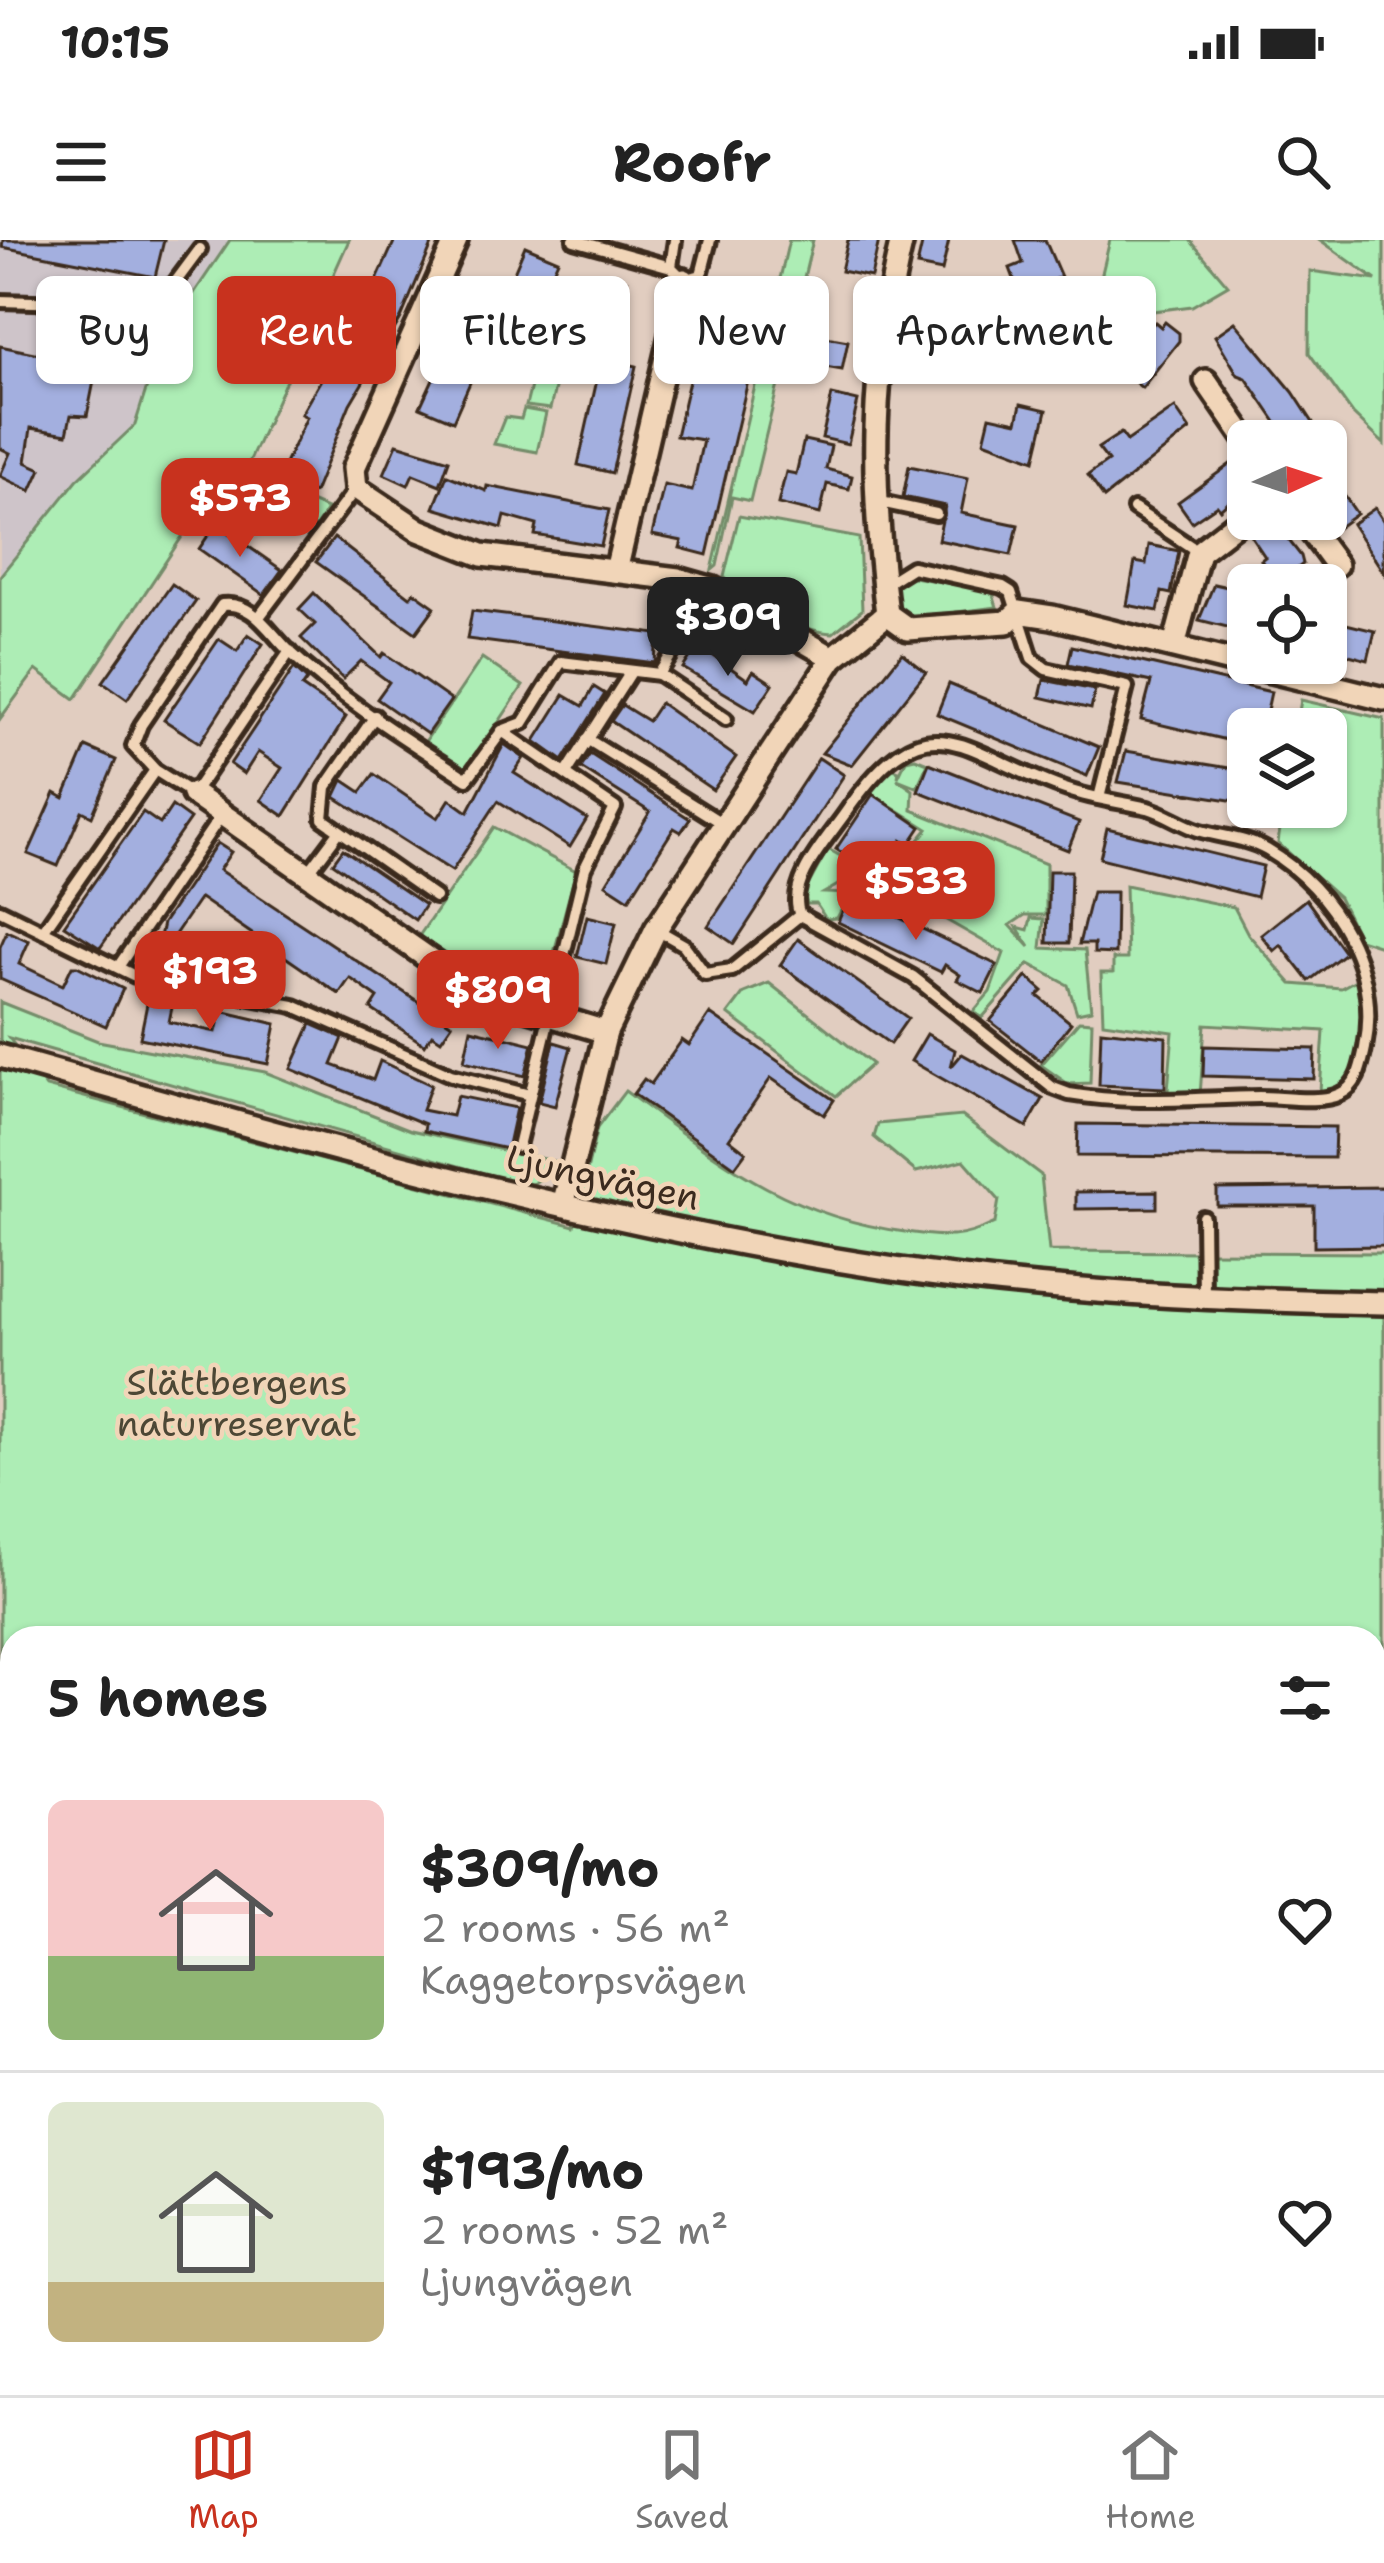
<!DOCTYPE html>
<meta charset="utf-8">
<style>
:root{--surface:#fff;--page:#f2f2f2;--text:#222;--muted:#767676;--line:#e0e0e0;--accent:#c8321e}
body{margin:0;font-family:"Shantell Sans",sans-serif;background:var(--page);color:var(--text);height:100vh;display:flex;flex-direction:column;font-size:45px;white-space:nowrap}
*{box-sizing:border-box;margin:0}
p{font-size:39px;color:var(--muted)}
.icon{flex:none;width:66px;height:66px;fill:none;stroke:currentColor;stroke-width:2;stroke-linecap:round;stroke-linejoin:round}
.map{position:relative;flex:1;overflow:hidden}
.details{position:absolute;left:0px;top:1386px;width:1386px;height:771px;display:flex;flex-direction:column;background:var(--surface);border-radius:36px 36px 0 0;box-shadow:0 3px 9px #0004}
.details>*{flex:none}
.hud{position:absolute;left:36px;top:36px;width:1314px;height:108px;display:flex;gap:24px}
.needle{width:78px;rotate:87deg}
.fabs{position:absolute;left:1227px;top:180px;display:grid;gap:24px}
.fabs a{display:grid;place-items:center;width:120px;height:120px;border-radius:18px;background:var(--surface);box-shadow:0 3px 9px #0004;font-size:60px}
.price{position:absolute;translate:-50% -102px;padding:0 27px;border-radius:24px;background:var(--accent);color:#fff;font-size:39px;line-height:78px;filter:drop-shadow(0 3px 6px #0008)}
.price::after{content:'';position:absolute;left:50%;top:72px;width:36px;height:27px;margin-left:-18px;background:inherit;clip-path:polygon(0 0,100% 0,50% 100%)}
.price.current{background:#222;color:#fff}
ul{padding:0;list-style:none}
li{display:flex;align-items:center;gap:36px;height:300px;padding:0 48px}
li+li{border-top:3px solid var(--line)}
li span{display:grid;place-items:center;flex:none;width:336px;height:240px;border-radius:18px;color:#555}
li>.icon{margin-inline-start:auto}
span .icon{width:144px;height:144px;fill:#fffc;stroke-width:1}
li b{font-size:51px}
h2{display:flex;justify-content:space-between;align-items:center;height:144px;padding:0 48px;font-size:51px}
.pill{padding:0 42px;border-radius:18px;background:var(--surface);box-shadow:0 3px 9px #0004;font-size:42px;line-height:108px}
.pill.current{background:var(--accent);color:#fff}
.status{display:flex;justify-content:space-between;align-items:center;height:84px;padding:0 60px;background:var(--surface);direction:ltr}
.status svg{height:33px;fill:currentColor}
header{display:flex;justify-content:space-between;align-items:center;height:156px;padding:0 48px;background:var(--surface);font-size:54px;font-weight:700}
.tabs{display:flex;justify-content:space-around;align-items:center;height:168px;border-top:3px solid var(--line);background:var(--surface);font-size:33px;color:var(--muted)}
.tabs a{display:grid;justify-items:center;gap:6px}
.tabs .current{color:var(--accent)}
.map>svg:first-child{display:block}
.built{fill:#cec4c9}
.green{fill:#adedb5;stroke:#748c6a;stroke-width:3}
.lines{fill:none;stroke-linecap:round;stroke-linejoin:round}
.stream{stroke:#6d8b9b;stroke-width:6}
.building{fill:#a3afdf;stroke:#3b2a1e;stroke-width:3}
.service-casing{stroke:#3b2a1e;stroke-width:20}
.minor-casing{stroke:#3b2a1e;stroke-width:30}
.service{stroke:#f1d5b8;stroke-width:10}
.minor{stroke:#f1d5b8;stroke-width:21}
.labels{text-anchor:middle;stroke-width:9;stroke-linejoin:round;paint-order:stroke}
.street-label{font-size:36px;fill:#3b2a1e;stroke:#f1d5b8}
.park-label{font-size:36px;fill:#4c4735;stroke:#f1d5b8}
</style>
<div class="status"><b>10:15</b><svg viewBox="0 0 49 12"><path d="M0 12V9h3v3zM5 12V6h3v6zM10 12V3h3v9zM15 12V0h3v12zM26 1h20v11H26zM47 4h2v5h-2z"/></svg></div>
<header><svg class="icon" aria-label="menu" viewBox="0 0 24 24"><path d="M4 6h16M4 12h16M4 18h16"/></svg>Roofr<svg class="icon" aria-label="search" viewBox="0 0 24 24"><circle cx="10" cy="10" r="6"/><path d="M15 15l6 6"/></svg></header>
<div class="map">
<svg width="1384" height="2155" viewBox="0 0 1384 2155">
<rect width="100%" height="100%" fill="#e1cdc0"/>
<filter id="ink" filterUnits="userSpaceOnUse"><feTurbulence type="fractalNoise" baseFrequency=".00833" numOctaves="2"/><feDisplacementMap in="SourceGraphic" scale="24" xChannelSelector="R" yChannelSelector="G"/><feConvolveMatrix kernelMatrix="1 2 1 2 8 2 1 2 1" color-interpolation-filters="sRGB"/></filter>
<g filter="url(#ink)">
<!-- built -->
<path class="built" d="M0 0H230L161 102 135 185 77 240 0 336Z"/>
<!-- green -->
<g class="green">
<path d="M230 0H349L244 234 327 269 316 287 205 262 75 459 36 430 0 479V336L77 240 135 185 161 102Z"/>
<path d="M789 0H813L750 261 732 257 717 326 712 330Z"/>
<path d="M1110 0H1190L1228 45 1192 66 1091 79Z"/>
<path d="M1320 0H1384V204L1353 174 1309 113 1310 31 1376 40Z"/>
<path d="M544 94 566 100 550 169 526 166Z"/>
<path d="M524 169 546 173 537 212 494 204 505 177 521 179Z"/>
<path d="M739 276 859 298 862 370 833 393C798 392 750 361 724 337Z"/>
<path d="M908 336 992 351 997 367 909 378 892 365V347Z"/>
<path d="M482 418 523 446 466 531 424 503Z"/>
<path d="M1301 460 1384 479V707L1359 699 1339 658 1278 603 1283 567H1326V489H1296Z"/>
<path d="M915 518 928 523 917 547 897 539 913 550 912 570 1046 624V675H1025L1010 685 1030 707 1017 687 1028 690 1031 678 1044 679 1041 708 1085 710 1091 770 1077 773 1068 745 1029 724 982 778 973 772 990 752 1004 713 897 652 862 638 853 652 838 645 824 653 850 654 837 678 826 679 816 664H807L804 653 828 609 885 641 928 589 869 552 888 527 899 531 898 537 906 520Z"/>
<path d="M494 587 576 631 542 757 486 741 419 696Z"/>
<path d="M1125 645 1234 667 1248 694 1292 744 1341 748 1363 736C1364 777 1363 809 1344 847L1320 851 1324 791 1205 784 1200 856 1149 858 1147 852 1168 850 1173 792 1103 782 1101 733H1113V719H1127Z"/>
<path d="M769 743 872 824 836 856 728 774 744 753Z"/>
<path d="M0 762 98 801 265 832 411 890 553 921V931L529 946 9 798 46 847 574 986 597 888 625 851C719 920 785 976 905 992 945 997 958 1001 995 983L999 960 964 920 916 932 874 897 878 884 962 876 1041 935 1049 1011 1384 1013V2155H182L170 2145H1374V1398H12V2016L0 2006Z"/>
<path d="M1079 781 1092 782 1090 843 1068 844 1041 825Z"/>
</g>
<g class="lines">
<!-- stream -->
<g class="stream">
<path d="M0 1883 12 1891"/>
<path d="M429 2145 444 2155"/>
</g>
</g>
<!-- building -->
<g class="building">
<path d="M3 0H164L155 37 2 7Z"/>
<path d="M395 0H434L401 78 350 164 314 253 277 241 307 177 301 174 345 98 362 47 372 51Z"/>
<path d="M848 0H879L871 37 841 31Z"/>
<path d="M923 0H949L942 31 917 26Z"/>
<path d="M1015 0H1045L1061 37 1019 52 1010 28 1023 23Z"/>
<path d="M525 6 558 20 530 82 499 68Z"/>
<path d="M594 34 627 41 618 122 636 126 612 233 578 225 605 104 588 101 597 60 589 58Z"/>
<path d="M711 48 767 60 707 315 680 308 682 301 652 295 664 245 692 251 703 200 676 196Z"/>
<path d="M470 59 501 72 453 181 420 167Z"/>
<path d="M1155 82 1161 87 1165 82 1179 93V101L1142 148 1112 124Z"/>
<path d="M1235 82 1293 152 1325 201H1289L1246 138 1238 135 1215 96Z"/>
<path d="M820 96 848 101 842 130 814 125Z"/>
<path d="M1040 97 1062 102 1055 134 1046 132 1044 141 1027 137Z"/>
<path d="M0 106 97 126 87 176 71 175 67 194 31 188 26 222 41 229 31 251 0 236 10 213 0 208Z"/>
<path d="M832 155 858 161 848 204 822 198Z"/>
<path d="M1021 164 1047 170 1035 220 984 201 990 176 1017 182Z"/>
<path d="M1175 168 1190 190 1104 258 1088 235 1108 221 1098 208 1121 193 1127 201Z"/>
<path d="M804 200 831 206 826 229 852 236 849 249 827 244 820 274 778 264 786 232 796 234Z"/>
<path d="M397 204 449 220 440 245 413 234 408 245 384 234Z"/>
<path d="M1236 220 1248 244 1220 269 1217 265 1192 282 1178 262Z"/>
<path d="M909 226 968 238 961 273 1018 285 1011 315 938 300 945 266 903 257Z"/>
<path d="M447 235 486 251 487 246 609 270 601 306 535 295 537 285 505 276 502 288 434 268Z"/>
<path d="M1335 242 1357 274 1336 289 1326 274V248Z"/>
<path d="M1375 268 1384 282V333L1352 284Z"/>
<path d="M1273 280 1301 316 1303 324 1294 331 1303 345H1278L1261 320 1265 317 1251 296Z"/>
<path d="M216 284 282 330 264 355 199 309Z"/>
<path d="M334 298 410 357 414 352 435 367 416 393 316 322Z"/>
<path d="M1149 305 1179 311 1171 354 1162 352 1158 371 1127 365 1135 322 1146 324Z"/>
<path d="M172 344 196 361 127 459 103 442Z"/>
<path d="M1214 344 1241 350 1231 388 1199 380Z"/>
<path d="M314 353 381 417 384 413 451 460 427 494 377 459 389 442 361 421 343 439 301 398 315 384 299 369Z"/>
<path d="M472 371 657 394 655 423 467 399Z"/>
<path d="M1342 383 1375 391 1368 420 1326 409V384Z"/>
<path d="M248 394 263 404 200 503 164 480 219 399 237 411Z"/>
<path d="M698 405 748 440 753 431 773 444 755 471 683 428Z"/>
<path d="M1072 406 1271 452 1263 489H1248V505L1141 480 1151 442 1068 424Z"/>
<path d="M902 413 926 432 852 525 822 513Z"/>
<path d="M294 428 307 440 302 447 346 477 284 576 261 560 282 528 258 512 244 534 230 524Z"/>
<path d="M1044 440 1095 450 1091 469 1040 457Z"/>
<path d="M949 444 1099 507 1087 536 937 474Z"/>
<path d="M594 447 605 454 563 521 535 501 564 455 583 466Z"/>
<path d="M660 463 736 517 713 550 611 481 622 465 648 481Z"/>
<path d="M504 504 524 518 514 533 587 579 570 607 498 561 452 631 335 557 343 540 361 552 374 534 438 578 450 559 468 572Z"/>
<path d="M86 507 116 520 92 576 82 571 58 626 28 614 55 553 64 558Z"/>
<path d="M1126 511 1248 531V563L1118 542Z"/>
<path d="M590 514 690 579 681 592 674 588 629 659 606 644 650 572 581 528Z"/>
<path d="M819 518 844 535 734 704 708 686Z"/>
<path d="M929 523 1079 582 1068 610 918 551Z"/>
<path d="M873 554 921 587 909 605 902 600 878 636 836 609Z"/>
<path d="M172 566 190 579 100 708 64 685 143 572 160 584Z"/>
<path d="M1107 588 1263 626 1256 657 1100 618Z"/>
<path d="M217 603 231 612 219 630 452 784 441 800 432 794 425 805 371 769 378 758 350 738 339 754 200 658 154 725 163 683Z"/>
<path d="M343 609 425 665 415 680 333 623Z"/>
<path d="M1049 631H1071L1069 703H1047Z"/>
<path d="M1092 652H1116L1115 714 1094 713V704H1079Z"/>
<path d="M850 654 997 725 983 753 957 740 960 735 945 725 941 732 838 682Z"/>
<path d="M1306 659 1345 713 1309 741 1281 705 1274 711 1261 695Z"/>
<path d="M587 676 616 683 606 724 577 717Z"/>
<path d="M7 691 29 701 19 724 63 745 72 726H77L123 749 106 786 0 739V707Z"/>
<path d="M798 699 908 778 890 804 780 725Z"/>
<path d="M1027 737 1043 751 1038 756 1071 783 1041 821 990 781Z"/>
<path d="M162 751 175 753 169 782 216 792 221 771 276 784 268 824 140 798 148 759 155 762Z"/>
<path d="M710 774 834 860 824 875 771 838 729 899 746 912 735 927 633 854 644 839 651 844 682 800 689 805Z"/>
<path d="M311 784 343 798 332 825 373 840 380 821 431 845 422 870 452 876 457 856 516 868 507 909 424 891 425 884 291 829Z"/>
<path d="M471 789 533 804 525 836 464 821Z"/>
<path d="M1101 790 1166 797 1165 848 1099 845Z"/>
<path d="M927 794 955 810 951 827 962 814 1043 859 1027 887 911 821Z"/>
<path d="M554 802 571 807 555 866 539 862Z"/>
<path d="M1204 806 1315 809 1314 839 1203 836Z"/>
<path d="M1078 884 1335 887 1334 918 1077 916Z"/>
<path d="M1384 947V1006L1314 1007V966H1217V949Z"/>
<path d="M1157 951V968L1076 969V952Z"/>
</g>
<g class="lines">
<!-- service casing -->
<g class="service-casing">
<g id="service">
<path d="M574 0 671 27"/>
<path d="M675 0 671 27 684 40 701 35 710 0"/>
<path d="M0 61 133 65 174 44 200 9"/>
<path d="M876 261 936 274"/>
<path d="M1134 269 1199 312"/>
<path d="M885 344 912 327 1003 347 1011 352 1032 418 1046 429 1127 447 1099 558"/>
<path d="M259 377 356 248"/>
<path d="M290 411 193 554 155 530 133 506 141 485 222 365C253 361 269 392 289 411 342 460 407 500 467 539L502 491 615 568 585 628 518 906"/>
<path d="M659 434 726 479"/>
<path d="M375 476 326 547 323 579 435 657"/>
<path d="M502 491 523 483 561 422 659 434 713 349"/>
<path d="M587 499 723 584"/>
<path d="M567 532 631 432"/>
<path d="M308 633 338 593"/>
<path d="M0 670 135 736 294 766 451 835 530 855"/>
<path d="M656 689 684 705 705 734 732 730 800 675C785 643 829 597 846 572 930 451 959 513 1068 550 1094 559 1121 562 1148 568 1165 573 1181 584 1198 590 1221 597 1246 598 1267 610 1335 650 1381 730 1365 808 1361 826 1358 846 1340 854 1319 864 1282 857 1259 857 1194 858 1133 865 1069 854L1053 848 913 737 800 675"/>
<path d="M43 691 155 530"/>
<path d="M118 727 220 577"/>
<path d="M1203 977 1204 1057"/>
<path d="M812 2154 814 2155"/>
</g>
</g>
<!-- minor casing -->
<g class="minor-casing">
<g id="minor">
<path d="M456 0 354 228 356 248 419 290 482 315 678 339 713 349 833 418"/>
<path d="M1206 141 1248 202"/>
<path d="M1302 279 1336 325"/>
<path d="M616 331 684 40"/>
<path d="M887 374C870 237 870 134 902 0"/>
<path d="M1174 406 1199 312 1248 274"/>
<path d="M193 554 458 739 490 757 606 792"/>
<path d="M0 816C294 899 591 984 894 1029 1055 1053 1221 1060 1384 1063"/>
<path d="M563 965 606 792 656 689 833 418 887 374 908 389 1007 382 1018 372 1052 377 1384 459"/>
</g>
</g>
<!-- service -->
<use href="#service" class="service"/>
<!-- minor -->
<use href="#minor" class="minor"/>
</g>
</g>
<g class="labels">
<!-- street labels -->
<g class="street-label">
<text transform="translate(603 937) rotate(12)" y="13">Ljungvägen</text>
</g>
<!-- park labels -->
<g class="park-label">
<text x="237" y="1155">Slättbergens<tspan x="237" dy="41">naturreservat</tspan></text>
</g>
</g>
</svg>
<div class="fabs">
<a><svg class="needle" viewBox="-14 -14 28 28"><path d="M0-13l5 13h-10z" fill="#e53935"/><path d="M0 13l5-13h-10z" fill="#767676"/></svg></a>
<a><svg class="icon" aria-label="locate" viewBox="0 0 24 24"><circle cx="12" cy="12" r="6"/><path d="M12 2v4M12 18v4M2 12h4M18 12h4"/></svg></a>
<a><svg class="icon" aria-label="layers" viewBox="0 0 24 24"><path d="M12 4l9 5-9 5-9-5zM3 14l9 5 9-5"/></svg></a>
</div>
<b class="price" style="left:240px;top:320px">$573</b>
<b class="price current" style="left:728px;top:439px">$309</b>
<b class="price" style="left:916px;top:703px">$533</b>
<b class="price" style="left:210px;top:793px">$193</b>
<b class="price" style="left:498px;top:812px">$809</b>
<div class="hud">
<a class="pill">Buy</a>
<a class="pill current">Rent</a>
<a class="pill">Filters</a>
<a class="pill">New</a>
<a class="pill">Apartment</a>
</div>
<section class="details">
<h2>5 homes<svg class="icon" aria-label="filters" viewBox="0 0 24 24"><path d="M4 7h16M4 17h16"/><circle cx="9" cy="7" r="2"/><circle cx="15" cy="17" r="2"/></svg></h2>
<ul>
<li><span style="background:linear-gradient(#f6c9c9 65%,#8fb573 0)"><svg class="icon" aria-label="home" viewBox="0 0 24 24"><path d="M3 11l9-7 9 7M6 9v11h12V9"/></svg></span><div><b>$309/mo</b><p>2 rooms · 56 m²</p><p>Kaggetorpsvägen</p></div><svg class="icon" aria-label="heart" viewBox="0 0 24 24"><path d="M12 20l-8-8c-3-5 5-10 8-4 3-6 11-1 8 4z"/></svg></li>
<li><span style="background:linear-gradient(#dfe7d0 75%,#c2b280 0)"><svg class="icon" aria-label="home" viewBox="0 0 24 24"><path d="M3 11l9-7 9 7M6 9v11h12V9"/></svg></span><div><b>$193/mo</b><p>2 rooms · 52 m²</p><p>Ljungvägen</p></div><svg class="icon" aria-label="heart" viewBox="0 0 24 24"><path d="M12 20l-8-8c-3-5 5-10 8-4 3-6 11-1 8 4z"/></svg></li>
</ul>
</section>
</div>
<nav class="tabs">
<a class="current"><svg class="icon" aria-label="map" viewBox="0 0 24 24"><path d="M3 6l6-2 6 2 6-2v14l-6 2-6-2-6 2zM9 4v14M15 6v14"/></svg>Map</a>
<a><svg class="icon" aria-label="saved" viewBox="0 0 24 24"><path d="M7 4h10v16l-5-4-5 4z"/></svg>Saved</a>
<a><svg class="icon" aria-label="home" viewBox="0 0 24 24"><path d="M3 11l9-7 9 7M6 9v11h12V9"/></svg>Home</a>
</nav>
